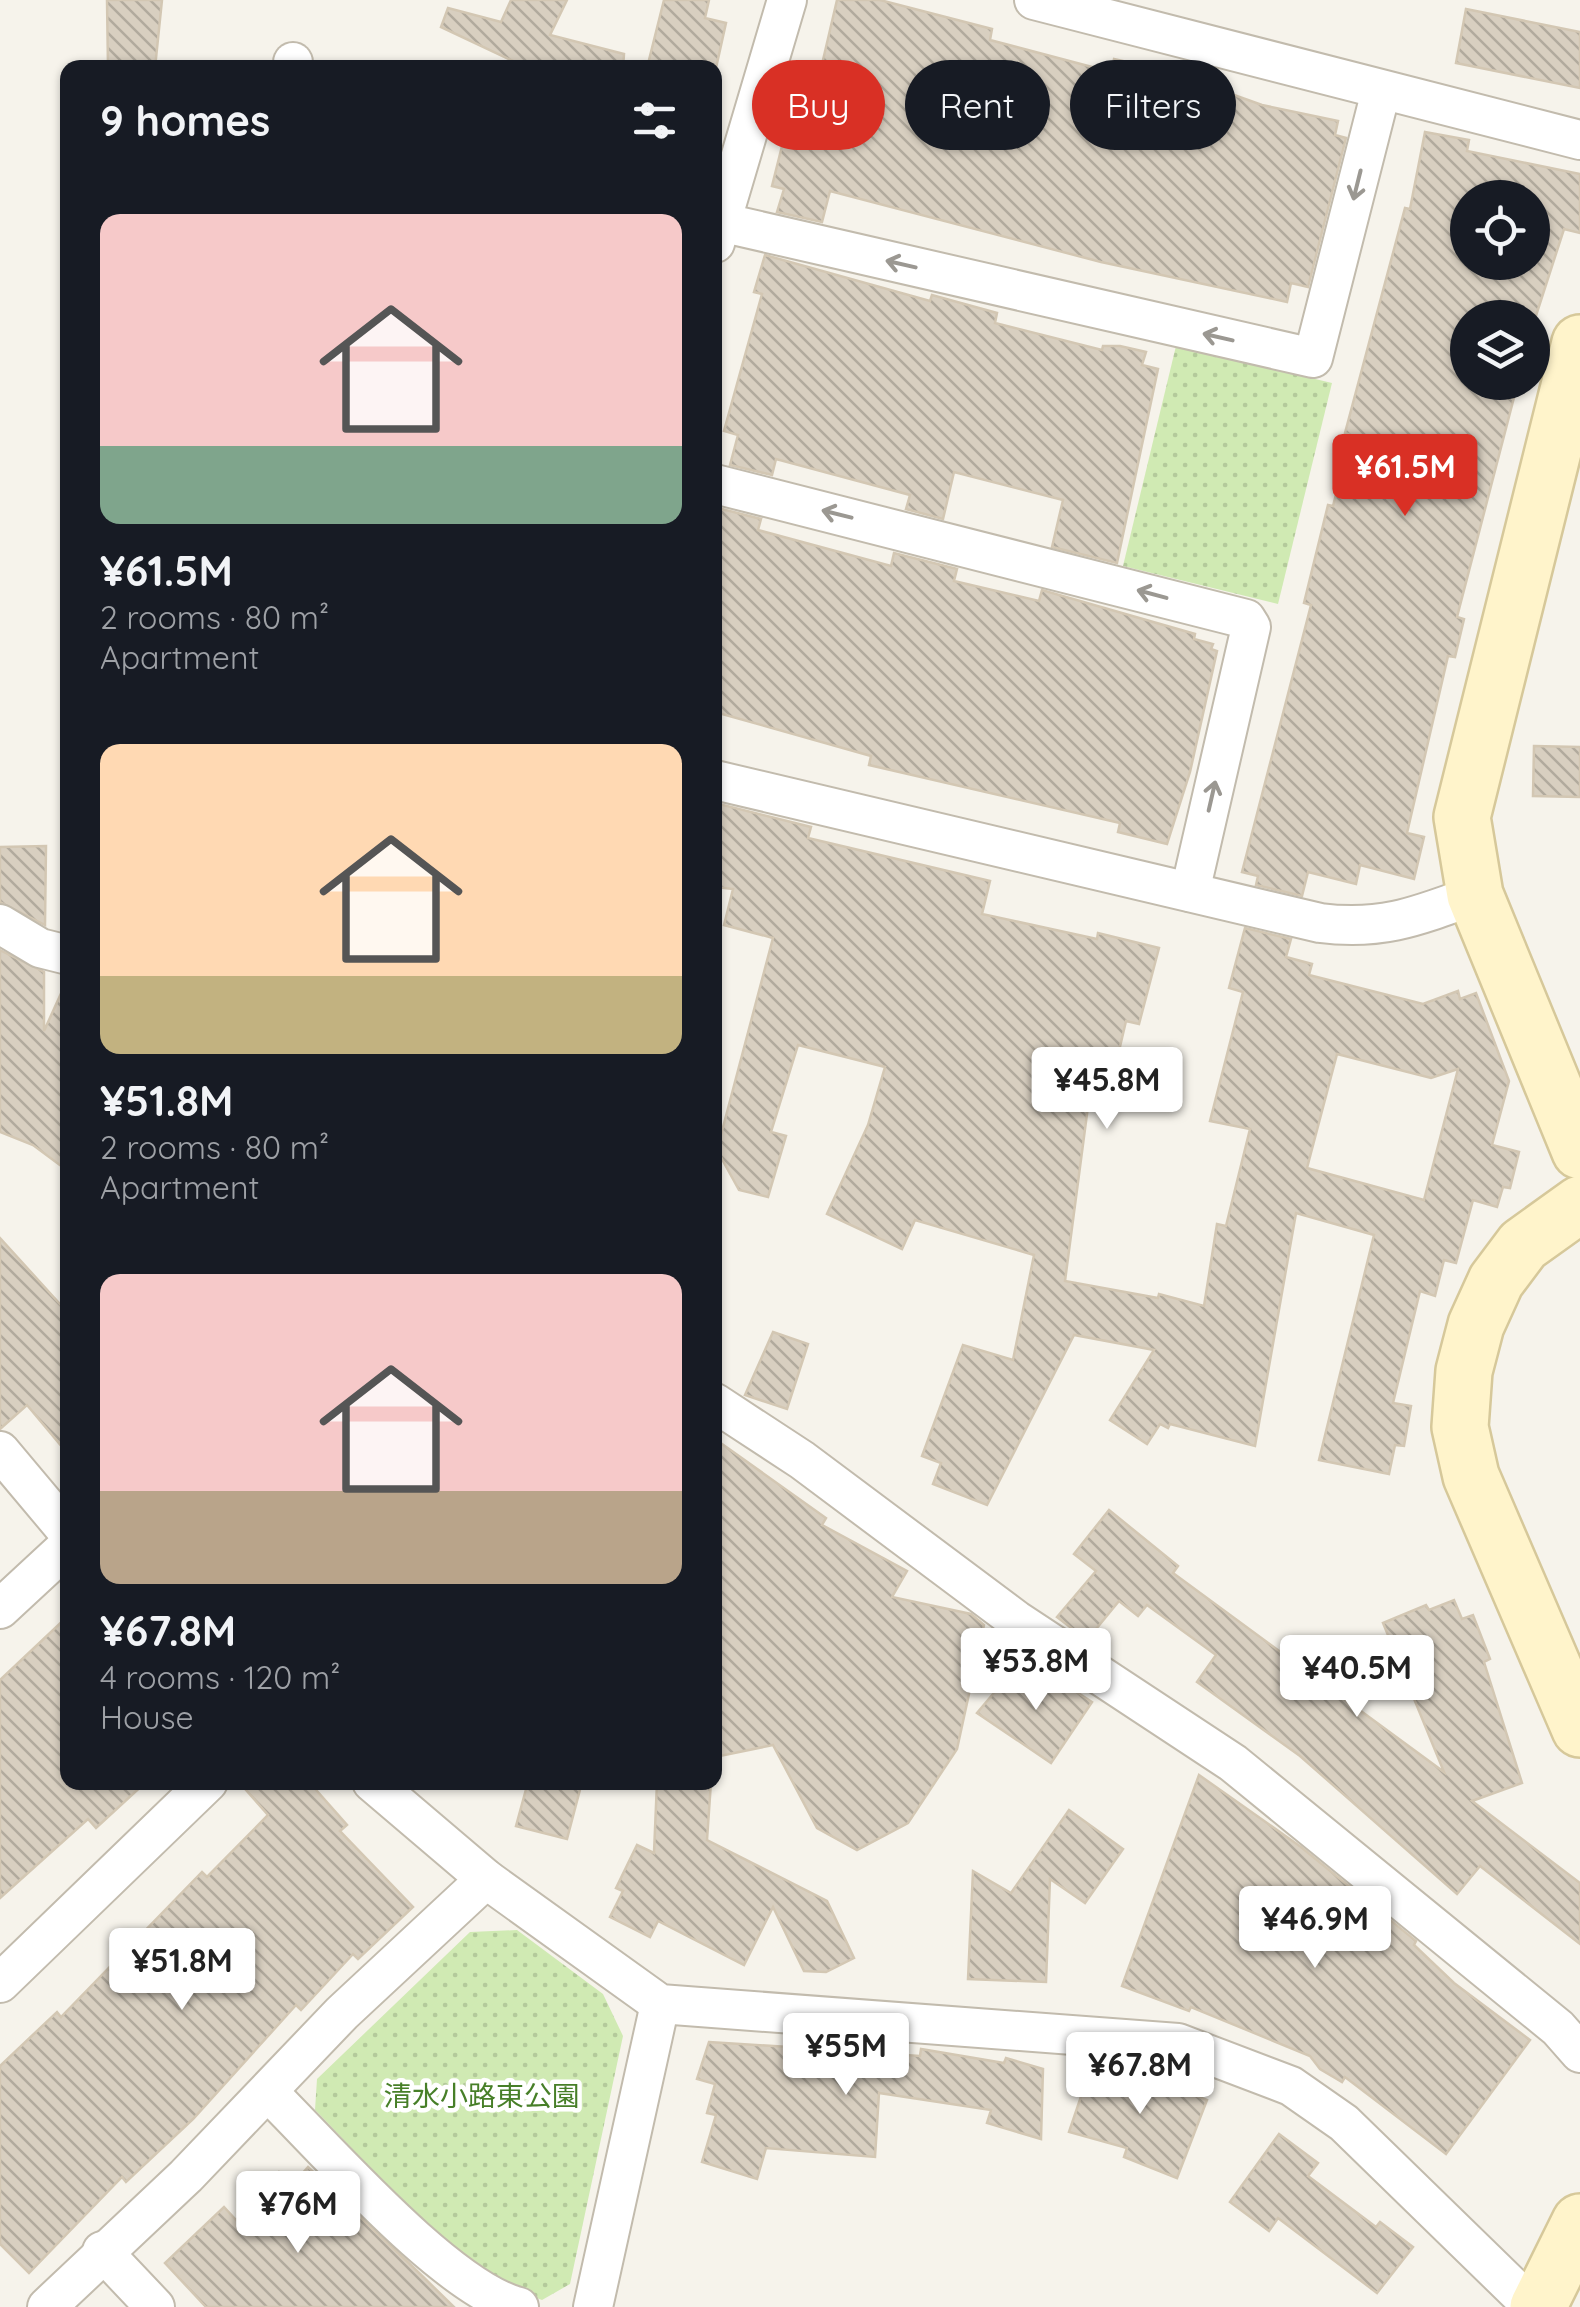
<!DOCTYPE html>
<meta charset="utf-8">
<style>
:root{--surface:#171b24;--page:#242831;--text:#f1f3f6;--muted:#9ea1a6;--accent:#d93025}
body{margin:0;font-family:Quicksand,"Noto Sans JP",sans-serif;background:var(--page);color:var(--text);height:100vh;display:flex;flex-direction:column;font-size:38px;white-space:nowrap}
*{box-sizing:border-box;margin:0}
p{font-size:32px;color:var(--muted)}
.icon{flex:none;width:55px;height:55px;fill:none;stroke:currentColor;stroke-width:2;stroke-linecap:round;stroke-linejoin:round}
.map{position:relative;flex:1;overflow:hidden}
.drawer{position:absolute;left:60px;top:60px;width:662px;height:1730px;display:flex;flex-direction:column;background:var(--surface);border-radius:20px;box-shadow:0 2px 8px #0004}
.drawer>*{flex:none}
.hud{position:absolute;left:752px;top:60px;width:678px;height:90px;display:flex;gap:20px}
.buttons{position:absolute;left:1450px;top:180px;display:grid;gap:20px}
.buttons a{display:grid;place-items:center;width:100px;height:100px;border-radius:50%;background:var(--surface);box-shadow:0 2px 8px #0004;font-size:50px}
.price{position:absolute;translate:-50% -85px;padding:0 22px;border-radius:10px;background:#fff;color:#222;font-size:32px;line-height:65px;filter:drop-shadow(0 2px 5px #0008)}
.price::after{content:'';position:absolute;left:50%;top:60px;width:30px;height:22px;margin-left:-15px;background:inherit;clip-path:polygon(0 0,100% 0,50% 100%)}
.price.on{background:var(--accent);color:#fff}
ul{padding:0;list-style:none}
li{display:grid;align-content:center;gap:20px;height:530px;padding:0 40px}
li span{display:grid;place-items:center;height:310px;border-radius:20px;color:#555}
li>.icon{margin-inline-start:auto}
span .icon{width:180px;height:180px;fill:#fffc;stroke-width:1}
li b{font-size:42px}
h2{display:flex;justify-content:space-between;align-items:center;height:120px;padding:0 40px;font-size:42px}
.tag{padding:0 35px;border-radius:45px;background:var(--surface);box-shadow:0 2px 8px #0004;font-size:35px;line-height:90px}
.tag.on{background:var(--accent);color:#fff}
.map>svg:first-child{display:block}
.park{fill:url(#park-dots)}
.building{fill:url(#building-back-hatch);stroke:#d3c7b3;stroke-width:2.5;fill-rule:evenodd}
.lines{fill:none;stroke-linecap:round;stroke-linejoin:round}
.street-casing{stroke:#c2bbad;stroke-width:42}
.secondary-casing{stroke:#d6c89a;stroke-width:60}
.street{stroke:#fff;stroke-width:38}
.secondary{stroke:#fff4cb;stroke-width:55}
.oneway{stroke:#9b9892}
.labels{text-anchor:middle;stroke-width:9;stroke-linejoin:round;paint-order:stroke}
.park-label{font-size:28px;fill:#477f28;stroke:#fff}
</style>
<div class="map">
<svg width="1580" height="2307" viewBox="0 0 1580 2307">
<defs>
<pattern id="park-dots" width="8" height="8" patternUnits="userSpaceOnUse" patternTransform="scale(2.5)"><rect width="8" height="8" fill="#d0eab3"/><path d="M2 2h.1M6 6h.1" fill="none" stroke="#b4ca9b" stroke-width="1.8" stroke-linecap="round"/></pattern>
<pattern id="building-back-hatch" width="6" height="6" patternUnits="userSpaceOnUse" patternTransform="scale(2.5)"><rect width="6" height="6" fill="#d8cfc0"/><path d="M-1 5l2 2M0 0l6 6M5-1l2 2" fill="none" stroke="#b1aa9d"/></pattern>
</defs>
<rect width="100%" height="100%" fill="#f6f3eb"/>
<!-- park -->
<g class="park">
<path d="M1176 346 1332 383 1278 604 1123 566Z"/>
<path d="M517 1930 603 1994 623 2036 570 2284 542 2300C449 2266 383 2179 315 2110L317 2079 470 1932Z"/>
</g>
<!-- building -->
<g class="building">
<path d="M107 0H162L155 68H108Z"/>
<path d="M511 0H567L550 35 624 54 623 68H528L441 27 448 8 501 22Z"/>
<path d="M664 0H709L705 18 726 23 716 68H647Z"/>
<path d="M837 0H880L992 29 990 40 1111 72 1114 59 1167 71 1262 105 1338 121 1335 135 1346 138 1308 287 1291 283 1287 302 1101 262 830 191 822 222 777 212 784 189 772 186 794 98 813 103Z"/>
<path d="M1466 9 1580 32V88L1456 63Z"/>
<path d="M1425 132 1469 140 1467 151 1580 174V233L1564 229 1532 328V318H1468V382H1518L1457 617 1464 619 1455 657 1448 656 1407 833 1424 837 1414 879 1360 865 1356 884 1308 872 1302 896 1256 885 1258 876 1242 872 1311 605 1304 603 1328 505 1333 506 1351 435 1345 433 1405 208 1410 209ZM1468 198H1532V262H1468Z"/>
<path d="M765 255 930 301 932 295 997 313 995 323 1102 350 1103 346H1120L1146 352 1142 365 1158 369 1117 563 1052 547 1063 500 954 472 943 519 906 509 910 495 776 459 772 475 730 465 738 435 724 431 762 294 754 292Z"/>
<path d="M718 508 761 519 758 530 891 566 894 553 957 569 954 581 1039 601 1042 590 1195 634 1194 639 1213 644 1211 649 1217 651 1190 772 1167 844 1118 832 1120 823 869 765 871 756 715 712Z"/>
<path d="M1534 746 1580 747V797L1533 796Z"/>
<path d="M715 803 811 827 808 838 990 881 982 914 1097 939 1098 933 1159 948 1139 1024 1126 1021 1112 1081 1092 1076 1065 1281 1158 1298 1159 1294 1204 1306 1217 1224 1226 1226 1250 1129 1210 1121 1243 992 1229 988 1245 928 1291 939 1286 957 1312 964 1309 975 1423 1004 1458 991 1460 999 1476 993 1509 1081 1492 1145 1519 1152 1510 1188 1503 1187 1497 1207 1473 1200 1456 1263 1444 1260 1435 1296 1420 1291 1393 1403 1411 1406 1404 1446 1395 1445 1389 1474 1319 1460 1374 1235 1296 1213 1255 1446 1170 1424 1168 1428 1160 1424 1147 1444 1110 1420 1154 1350 1074 1335 987 1505 933 1484 941 1463 922 1456 963 1345 1013 1360 1034 1255 915 1220 902 1249 827 1214 868 1125 885 1067 798 1045 771 1132 786 1136 768 1197 739 1190 717 1150 773 938 724 925 733 889 715 887ZM1337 1054 1431 1078 1458 1069 1424 1200 1307 1168Z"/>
<path d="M46 846 45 925 0 902V847Z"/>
<path d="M0 950 44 972V1031L68 978V1171L33 1145 0 1132Z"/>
<path d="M0 1238 68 1313V1454L27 1405 0 1429Z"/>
<path d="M773 1332 808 1344 787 1409 745 1395Z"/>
<path d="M715 1439 826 1518 822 1525 907 1571 892 1597 971 1614 984 1625 957 1749 908 1823 857 1850 817 1828 773 1745 715 1757Z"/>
<path d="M1109 1510 1178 1566 1173 1573 1444 1772 1383 1623 1426 1605 1429 1610 1454 1600 1462 1619 1473 1615 1490 1659 1484 1662 1522 1783 1472 1801 1580 1883V1944L1480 1866 1457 1894 1300 1756 1197 1682 1216 1655 1147 1605 1138 1616 1119 1601 1087 1640 1057 1617 1096 1571 1074 1554Z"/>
<path d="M68 1616V1782H146L96 1828 88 1819 0 1898V1680Z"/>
<path d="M1009 1675 1069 1687 1092 1702 1051 1763 977 1713Z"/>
<path d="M1199 1775 1301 1847 1416 1941 1414 1945 1454 1983 1530 2040 1446 2154 1345 2077 1342 2082 1320 2069 1310 2056 1191 2007 1189 2011 1122 1986Z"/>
<path d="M239 1782H309L347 1825 340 1831 413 1907 358 1959 353 1954 301 2010 296 2005 193 2119 126 2182 122 2177 29 2273 0 2244V2066L57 2012 61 2017 202 1872 207 1877 268 1815Z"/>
<path d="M528 1782H582L567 1839 516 1826Z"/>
<path d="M657 1782H711L707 1840 827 1901 854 1958 826 1972 804 1971 773 1907 744 1965 658 1921 650 1937 610 1917 623 1891 616 1888 637 1845 654 1853Z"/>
<path d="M1069 1810 1123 1849 1085 1903 1050 1879 1046 1982 968 1979 973 1871 1011 1893Z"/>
<path d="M709 2042 789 2047 850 2065 843 2051 920 2056 921 2049 1004 2063 1006 2058 1043 2069 1041 2139 987 2123 991 2110 879 2093 875 2157 766 2148 757 2179 702 2162 716 2115 707 2113 715 2084 697 2079Z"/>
<path d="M1092 2064 1142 2077 1145 2070 1186 2086 1184 2091 1207 2100 1177 2178 1124 2157 1127 2148 1069 2132Z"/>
<path d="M1279 2134 1318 2163 1308 2176 1376 2227 1380 2222 1413 2247 1377 2293 1278 2218 1269 2231 1230 2202Z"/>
<path d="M308 2167 413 2267 454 2307H206L165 2263 224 2207 236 2220 279 2172 293 2184Z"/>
</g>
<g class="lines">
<!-- street casing -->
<g class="street-casing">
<g id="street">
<path d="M1034 0 1580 140"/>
<path d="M293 62V68"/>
<path d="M720 222 1313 358 1381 91"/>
<path d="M715 243 787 0"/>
<path d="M715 484 1246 619 1251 627 1190 892"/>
<path d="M715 780 1320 923C1382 931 1418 916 1475 895"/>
<path d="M0 924 40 948 68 955"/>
<path d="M715 1403 802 1460 1016 1620 1233 1763 1558 2028 1580 2053"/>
<path d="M0 1451 68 1532"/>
<path d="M0 1609 68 1546"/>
<path d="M372 1782 486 1879 660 2004 1178 2043 1291 2086 1344 2123 1533 2307"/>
<path d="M0 1983 208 1782"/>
<path d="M268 2092C326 2149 446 2288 519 2307"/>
<path d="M102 2251 155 2307"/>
<path d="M47 2307 186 2176 342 2013 486 1879"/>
<path d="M593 2307 660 2004"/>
</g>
</g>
<!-- secondary casing -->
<g class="secondary-casing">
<g id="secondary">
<path d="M1580 343 1462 817 1475 895 1580 1151"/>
<path d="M1580 1204 1523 1245 1496 1281 1476 1325 1464 1371 1460 1427 1471 1476 1580 1729"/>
<path d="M1538 2307 1580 2222"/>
</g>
</g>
<!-- street -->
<use href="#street" class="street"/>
<!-- secondary -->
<use href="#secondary" class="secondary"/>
</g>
<!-- one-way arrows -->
<defs><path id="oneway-shaft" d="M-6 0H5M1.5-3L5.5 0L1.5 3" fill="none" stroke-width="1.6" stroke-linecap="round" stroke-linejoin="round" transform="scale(2.5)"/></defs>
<g class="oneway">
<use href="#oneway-shaft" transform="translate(1357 185) rotate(104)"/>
<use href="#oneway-shaft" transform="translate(901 264) rotate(-167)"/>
<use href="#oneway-shaft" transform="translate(1218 337) rotate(-167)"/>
<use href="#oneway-shaft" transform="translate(837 514) rotate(-166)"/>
<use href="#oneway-shaft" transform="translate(1152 594) rotate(-165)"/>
<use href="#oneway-shaft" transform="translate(1212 796) rotate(-77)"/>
</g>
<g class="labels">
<!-- park labels -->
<g class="park-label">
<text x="482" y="2106">清水小路東公園</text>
</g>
</g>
</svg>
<div class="buttons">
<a><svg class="icon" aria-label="locate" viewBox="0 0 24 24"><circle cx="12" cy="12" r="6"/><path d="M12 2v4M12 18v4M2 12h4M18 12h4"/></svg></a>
<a><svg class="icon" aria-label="layers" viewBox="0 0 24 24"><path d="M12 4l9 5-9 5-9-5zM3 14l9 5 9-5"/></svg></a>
</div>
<b class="price on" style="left:1405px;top:519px">¥61.5M</b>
<b class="price" style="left:1107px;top:1132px">¥45.8M</b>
<b class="price" style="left:1036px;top:1713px">¥53.8M</b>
<b class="price" style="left:1357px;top:1720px">¥40.5M</b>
<b class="price" style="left:1315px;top:1971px">¥46.9M</b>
<b class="price" style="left:182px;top:2013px">¥51.8M</b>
<b class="price" style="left:846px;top:2098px">¥55M</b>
<b class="price" style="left:1140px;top:2117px">¥67.8M</b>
<b class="price" style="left:298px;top:2256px">¥76M</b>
<div class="hud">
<a class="tag on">Buy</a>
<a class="tag">Rent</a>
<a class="tag">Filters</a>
</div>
<section class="drawer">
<h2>9 homes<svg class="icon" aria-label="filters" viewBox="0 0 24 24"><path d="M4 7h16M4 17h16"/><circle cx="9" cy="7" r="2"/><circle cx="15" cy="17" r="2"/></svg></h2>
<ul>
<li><span style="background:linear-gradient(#f6c9c9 75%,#7fa58c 0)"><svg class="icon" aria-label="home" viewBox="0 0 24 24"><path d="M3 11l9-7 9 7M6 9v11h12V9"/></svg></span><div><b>¥61.5M</b><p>2 rooms · 80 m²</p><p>Apartment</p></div></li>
<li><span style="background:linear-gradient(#ffd9b3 75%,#c2b280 0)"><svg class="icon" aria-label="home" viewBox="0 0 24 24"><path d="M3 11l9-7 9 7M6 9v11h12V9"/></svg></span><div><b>¥51.8M</b><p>2 rooms · 80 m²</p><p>Apartment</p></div></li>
<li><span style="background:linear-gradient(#f6c9c9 70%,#b9a48a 0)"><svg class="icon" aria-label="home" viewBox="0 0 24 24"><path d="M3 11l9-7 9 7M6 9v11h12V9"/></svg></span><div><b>¥67.8M</b><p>4 rooms · 120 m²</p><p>House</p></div></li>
</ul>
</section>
</div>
